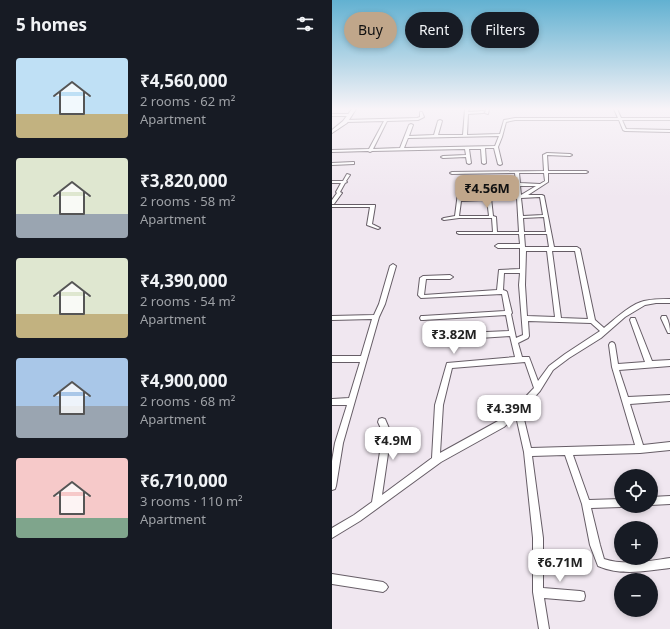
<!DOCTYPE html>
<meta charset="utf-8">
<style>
:root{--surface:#171b24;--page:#242831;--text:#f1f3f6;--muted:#9ea1a6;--accent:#c0a68a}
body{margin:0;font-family:"Noto Sans",sans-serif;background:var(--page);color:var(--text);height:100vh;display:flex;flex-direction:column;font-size:15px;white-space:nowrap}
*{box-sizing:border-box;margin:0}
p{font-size:13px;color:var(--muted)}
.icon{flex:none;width:22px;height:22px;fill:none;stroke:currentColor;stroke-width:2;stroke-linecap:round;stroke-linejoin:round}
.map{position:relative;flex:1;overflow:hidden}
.side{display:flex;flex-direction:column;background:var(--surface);width:332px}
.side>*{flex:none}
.guide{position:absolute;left:12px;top:12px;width:266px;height:36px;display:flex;gap:8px}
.buttons{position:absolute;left:282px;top:469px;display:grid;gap:8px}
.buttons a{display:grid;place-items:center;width:44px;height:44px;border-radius:50%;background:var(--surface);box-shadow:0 2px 6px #0003;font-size:20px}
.price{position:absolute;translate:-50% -34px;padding:0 9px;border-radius:8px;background:#fff;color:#222;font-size:13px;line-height:26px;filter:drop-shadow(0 1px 2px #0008)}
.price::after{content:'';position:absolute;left:50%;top:24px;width:12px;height:9px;margin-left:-6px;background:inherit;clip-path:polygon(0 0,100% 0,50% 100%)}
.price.selected{background:var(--accent);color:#111}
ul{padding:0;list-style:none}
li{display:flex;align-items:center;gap:12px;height:100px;padding:0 16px}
li span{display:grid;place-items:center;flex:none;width:112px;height:80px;border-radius:4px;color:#555}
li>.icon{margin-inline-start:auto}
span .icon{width:48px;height:48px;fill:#fffc;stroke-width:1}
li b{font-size:17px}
h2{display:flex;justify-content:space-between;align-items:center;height:48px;padding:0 16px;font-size:17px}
.pill{padding:0 14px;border-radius:18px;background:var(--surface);box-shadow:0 2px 6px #0003;font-size:14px;line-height:36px}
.pill.selected{background:var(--accent);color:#111}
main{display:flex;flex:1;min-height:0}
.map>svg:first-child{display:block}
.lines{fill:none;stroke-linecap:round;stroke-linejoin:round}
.minor-casing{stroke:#665d66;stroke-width:2}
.major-casing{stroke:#665d66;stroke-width:2}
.minor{fill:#fff;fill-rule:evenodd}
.major{fill:#fff;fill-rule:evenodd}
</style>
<main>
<section class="side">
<h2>5 homes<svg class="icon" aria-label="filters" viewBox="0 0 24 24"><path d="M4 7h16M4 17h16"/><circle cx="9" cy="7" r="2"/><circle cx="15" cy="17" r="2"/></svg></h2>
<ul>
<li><span style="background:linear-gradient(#bfe0f5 70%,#c2b280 0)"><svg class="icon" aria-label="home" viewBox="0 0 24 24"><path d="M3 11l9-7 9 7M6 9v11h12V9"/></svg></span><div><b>₹4,560,000</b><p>2 rooms · 62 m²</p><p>Apartment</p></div></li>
<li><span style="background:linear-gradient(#dfe7d0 70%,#9aa5b1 0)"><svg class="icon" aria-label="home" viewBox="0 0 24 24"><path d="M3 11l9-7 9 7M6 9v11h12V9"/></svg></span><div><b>₹3,820,000</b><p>2 rooms · 58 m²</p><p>Apartment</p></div></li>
<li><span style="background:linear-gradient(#dfe7d0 70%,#c2b280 0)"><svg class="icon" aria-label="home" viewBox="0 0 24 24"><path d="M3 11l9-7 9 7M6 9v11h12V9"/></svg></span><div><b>₹4,390,000</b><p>2 rooms · 54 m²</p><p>Apartment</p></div></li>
<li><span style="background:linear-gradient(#a9c7e8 60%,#9aa5b1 0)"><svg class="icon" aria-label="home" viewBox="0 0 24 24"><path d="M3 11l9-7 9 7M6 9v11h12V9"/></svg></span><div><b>₹4,900,000</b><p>2 rooms · 68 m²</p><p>Apartment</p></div></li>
<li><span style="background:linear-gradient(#f6c9c9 75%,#7fa58c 0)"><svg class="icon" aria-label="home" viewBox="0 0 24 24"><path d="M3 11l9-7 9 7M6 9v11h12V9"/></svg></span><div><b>₹6,710,000</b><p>3 rooms · 110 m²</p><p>Apartment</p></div></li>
</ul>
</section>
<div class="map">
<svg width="338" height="629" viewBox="0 0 338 629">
<rect width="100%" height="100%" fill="#f0e7f0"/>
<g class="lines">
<!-- minor casing -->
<g class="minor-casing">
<g id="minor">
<path d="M133 109H137L136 112 151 111 153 112 151 113 136 114 135 135 168 134 172 120 183 118H286L282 109H285L289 118H338V120H290L294 129 338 130V132L293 131 291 130 287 120H183L174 122 170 137 166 147 170 164 168 165 166 164 162 148H153L154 163 152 164 150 163 149 149H137L139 163 137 164 135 163 134 157 111 158 109 157 111 156 134 155 133 149 40 151 38 152 36 151 0 152V150L37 149 52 121 14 122H13V120L85 118 88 117V112H90L92 117 86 120 55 121 41 149 68 148 77 125 79 124 81 125 77 136 102 135 106 121 108 120 110 121 106 135H131ZM167 136 163 146 72 148 76 138Z"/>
<path d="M154 109H157L156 114 153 113Z"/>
<path d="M0 114H18L20 115 18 116H0Z"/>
<path d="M215 153 238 154 240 155 238 156 215 155 216 171H254L256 172 254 173H216V182L196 195H210L212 196 222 247H245L248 249 263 320 272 328C283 319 299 304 312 301 321 299 329 299 338 299V303H324L313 305 293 317 269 338 237 358 221 370 208 391 190 411 199 448 303 445 280 367 277 345 278 343 280 342 282 343 283 345 286 364 313 362 298 320 299 318H303L320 361 338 360V366L287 370 296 397 338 395V401L298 404 311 445 338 442V450L308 453 241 455 257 500 289 499V506H292L289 507 259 508 268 545 272 559C294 566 316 561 338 558V568C314 571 289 576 266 566L258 545 250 504 233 455 200 456 211 538V588L248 591 252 592 253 596 252 600 248 601 212 598 217 629H207L201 592V538L192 452 184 416 172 427 109 462 28 521 0 538V528L22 515 40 502 51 433 46 422 47 419 50 418 53 419 59 433 50 495 100 458 103 405 115 363 183 357 178 336 132 339 130 338 129 336 130 334 132 333 177 331 174 315 91 320H89L88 318 89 316H91L173 311 170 294 89 298 86 295 88 278 91 276 118 275 121 277 118 279H94L92 295 165 290 167 270 188 269V248H166L163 246 166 244H188L187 234H127L125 233V232H161L160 218H127L112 220 110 219 112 218 123 216 126 193 130 194V199L153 198 155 199V197L157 196 185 195 184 186 152 185 150 184 152 183H184L183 173 120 174 118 173 120 172 212 171 211 155ZM187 173H212L213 181 208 184 188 183ZM188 186H204L189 195ZM208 197 211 215 191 216 189 198ZM159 198H185L187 232H165L164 217 161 216ZM155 199 157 216H127L129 201 153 200ZM212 217 214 232H192L191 218ZM192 234H215L217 247H193ZM194 251H215L223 317 195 316 193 285ZM220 251H243L256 319 229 318ZM172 273H188L187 285 191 335 184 338 179 314 180 313 175 292 174 291 171 290ZM196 321 259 323 268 331 233 354 217 366 206 381 197 357H190L186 343 196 338 197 336ZM193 362 202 388 200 390 183 408 166 421 108 453 111 405 120 368Z"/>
<path d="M21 162H22V164L0 165V163Z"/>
<path d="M15 174 18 175 14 181 15 182 13 183 8 192 10 193 2 204H0V200L5 193 4 192 9 183H0V181H11Z"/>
<path d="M0 205H43V206L40 224 48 228 46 229 35 225 38 207H0Z"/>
<path d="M61 264 64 266 53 304 47 317 11 443 4 486 3 489 0 490V461L3 443 15 405H0V399L17 398 28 362H0V356H29L40 319 0 320V316L42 315 47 304 58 266Z"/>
<path d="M330 316H334C337 322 338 327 338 333H336L335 331 329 318Z"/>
<path d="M338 496V504L319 505V497Z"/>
<path d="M0 574 51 582 54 584 56 587 54 590 51 592 0 584Z"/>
</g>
</g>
<!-- major casing -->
<g class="major-casing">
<path id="major" d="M20 109H24L15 123 0 133V130L11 121Z"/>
</g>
<!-- minor -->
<use href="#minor" class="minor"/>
<!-- major -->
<use href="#major" class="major"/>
</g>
<!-- sky -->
<linearGradient id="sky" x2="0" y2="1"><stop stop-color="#62b1d1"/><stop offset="0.55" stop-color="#f8f4f8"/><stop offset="1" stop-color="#f8f4f8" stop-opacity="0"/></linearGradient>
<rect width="338" height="198" fill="url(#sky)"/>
</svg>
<div class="buttons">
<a><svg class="icon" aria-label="locate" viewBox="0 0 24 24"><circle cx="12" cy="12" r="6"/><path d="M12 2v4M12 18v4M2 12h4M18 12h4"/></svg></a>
<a>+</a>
<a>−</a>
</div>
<b class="price selected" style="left:155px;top:209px">₹4.56M</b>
<b class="price" style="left:122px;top:355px">₹3.82M</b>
<b class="price" style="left:177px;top:429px">₹4.39M</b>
<b class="price" style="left:61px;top:461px">₹4.9M</b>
<b class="price" style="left:228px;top:583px">₹6.71M</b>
<div class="guide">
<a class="pill selected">Buy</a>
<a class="pill">Rent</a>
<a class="pill">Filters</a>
</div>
</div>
</main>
